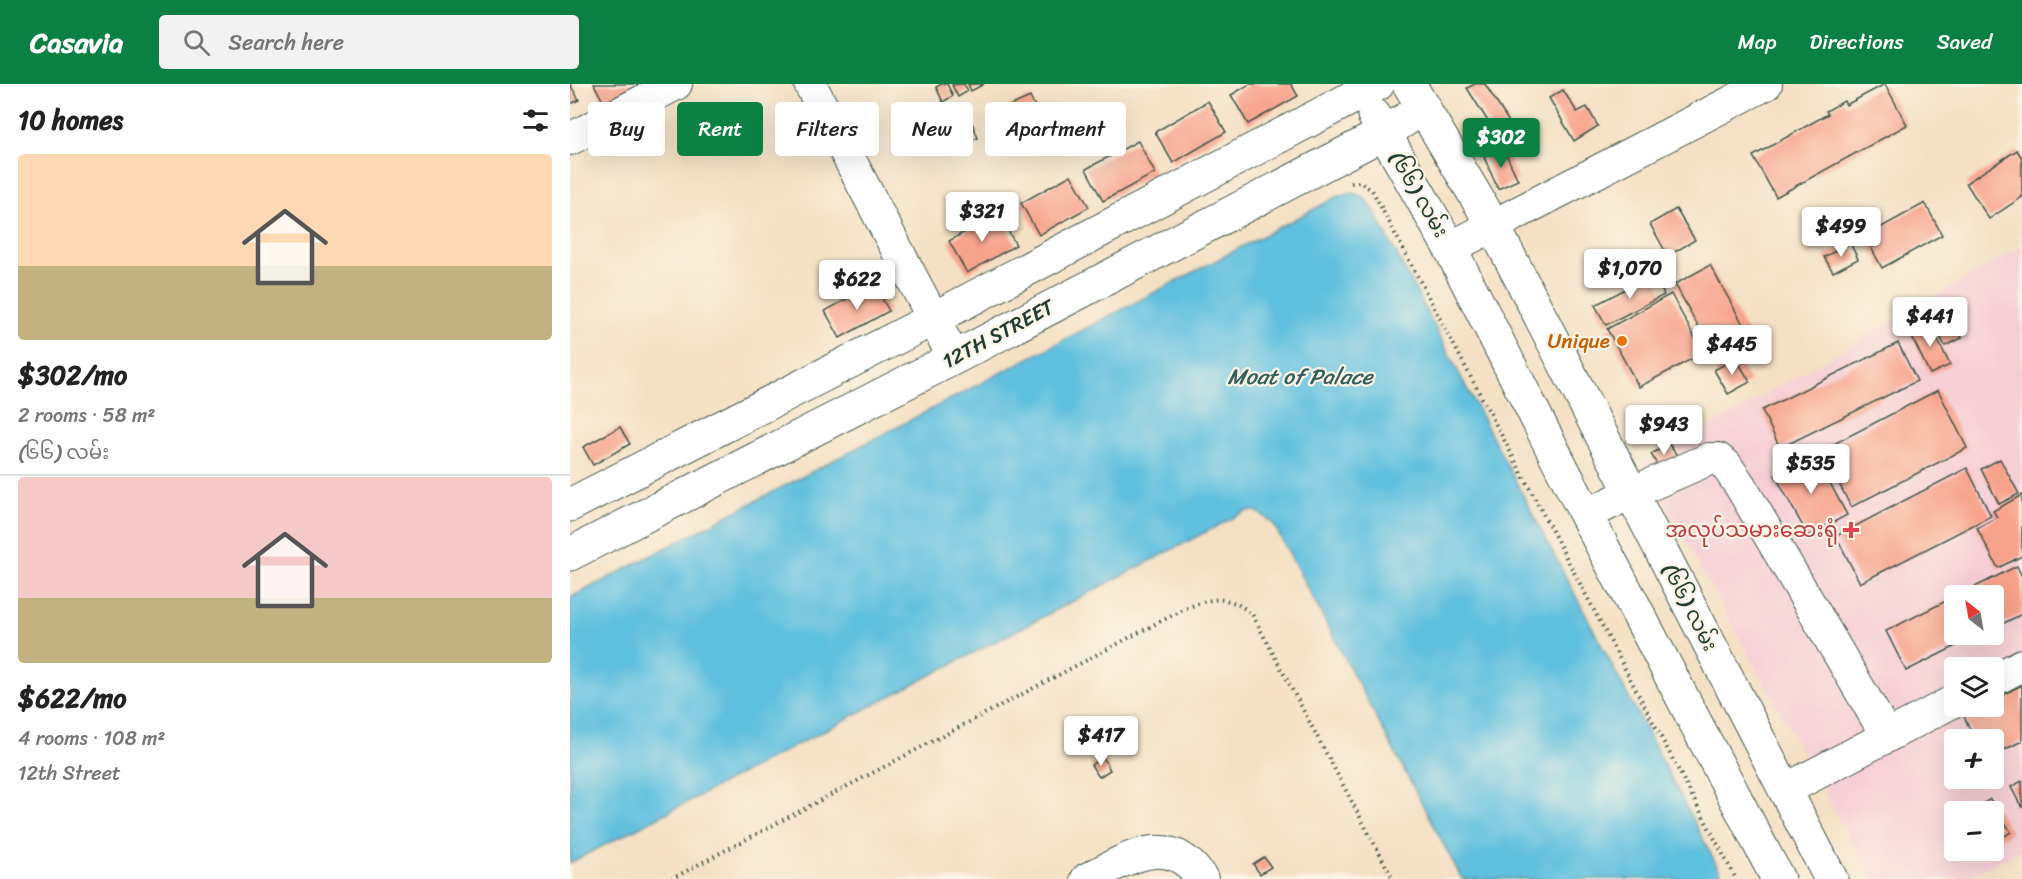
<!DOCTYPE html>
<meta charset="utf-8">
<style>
:root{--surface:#fff;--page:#f2f2f2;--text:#222;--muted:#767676;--line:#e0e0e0;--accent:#0b8043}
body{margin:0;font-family:Sriracha,"Noto Sans Myanmar",sans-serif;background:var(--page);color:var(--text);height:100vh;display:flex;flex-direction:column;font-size:22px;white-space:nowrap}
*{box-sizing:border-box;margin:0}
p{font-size:20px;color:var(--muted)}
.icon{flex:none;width:33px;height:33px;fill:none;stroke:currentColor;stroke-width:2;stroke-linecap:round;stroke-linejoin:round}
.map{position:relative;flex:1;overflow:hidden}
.panel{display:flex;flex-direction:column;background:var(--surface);width:570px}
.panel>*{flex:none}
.hud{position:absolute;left:18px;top:18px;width:570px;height:54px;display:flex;gap:12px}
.needle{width:39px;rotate:329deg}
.fabs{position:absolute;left:1374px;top:501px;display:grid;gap:12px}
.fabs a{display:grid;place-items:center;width:60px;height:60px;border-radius:6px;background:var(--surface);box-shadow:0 6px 24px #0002;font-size:30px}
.price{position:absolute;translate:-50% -51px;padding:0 14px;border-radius:6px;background:#fff;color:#222;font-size:20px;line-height:39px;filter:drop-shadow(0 2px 3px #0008)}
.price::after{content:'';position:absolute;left:50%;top:36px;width:18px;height:14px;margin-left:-9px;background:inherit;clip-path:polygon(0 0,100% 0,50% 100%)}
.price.selected{background:var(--accent);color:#fff}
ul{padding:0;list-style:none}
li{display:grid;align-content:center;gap:12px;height:318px;padding:0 18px}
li+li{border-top:2px solid var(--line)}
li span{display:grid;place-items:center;height:186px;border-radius:6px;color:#555}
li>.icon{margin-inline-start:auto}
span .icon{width:108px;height:108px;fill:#fffc;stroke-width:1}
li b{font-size:26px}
h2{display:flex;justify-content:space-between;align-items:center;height:72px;padding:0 18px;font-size:26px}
.pill{padding:0 21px;border-radius:6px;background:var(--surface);box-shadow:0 6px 24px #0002;font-size:21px;line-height:54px}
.pill.selected{background:var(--accent);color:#fff}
header{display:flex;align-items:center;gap:36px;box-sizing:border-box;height:84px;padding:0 30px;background:var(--accent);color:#fff}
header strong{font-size:28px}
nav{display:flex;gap:33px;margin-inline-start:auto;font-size:21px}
.search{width:420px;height:54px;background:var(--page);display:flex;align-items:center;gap:15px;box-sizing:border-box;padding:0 21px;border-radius:6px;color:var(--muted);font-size:22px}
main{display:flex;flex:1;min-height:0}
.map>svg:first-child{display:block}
.built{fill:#f6cfd6;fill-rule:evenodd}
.water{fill:#61c0df;stroke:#407e8a;stroke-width:1.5}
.building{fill:#f7a28a}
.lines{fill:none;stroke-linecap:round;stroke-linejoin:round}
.minor-casing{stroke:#3f554a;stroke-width:34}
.major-casing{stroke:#3f554a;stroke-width:35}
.path{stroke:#3f554a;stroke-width:4;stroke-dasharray:1.5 4.5;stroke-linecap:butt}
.minor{stroke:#fff;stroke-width:32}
.major{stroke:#fff;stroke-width:33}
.food-dot{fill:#e8710a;stroke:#fcf5e5;stroke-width:2}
.health-dot{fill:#e0444e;stroke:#fcf5e5;stroke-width:2}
.labels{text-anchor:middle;stroke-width:4.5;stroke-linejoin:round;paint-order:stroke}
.street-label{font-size:21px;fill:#1f3d34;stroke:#fcf5e5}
.food-label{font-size:21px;fill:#c56008;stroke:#fcf5e5;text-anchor:end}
.health-label{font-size:21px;fill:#be3a42;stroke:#fcf5e5;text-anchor:end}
.water-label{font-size:22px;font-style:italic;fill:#305e5f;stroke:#fcf5e5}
</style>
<header>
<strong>Casavia</strong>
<div class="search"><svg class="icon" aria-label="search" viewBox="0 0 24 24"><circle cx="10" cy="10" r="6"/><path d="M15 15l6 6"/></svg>Search here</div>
<nav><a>Map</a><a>Directions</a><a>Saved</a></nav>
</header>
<main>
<section class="panel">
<h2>10 homes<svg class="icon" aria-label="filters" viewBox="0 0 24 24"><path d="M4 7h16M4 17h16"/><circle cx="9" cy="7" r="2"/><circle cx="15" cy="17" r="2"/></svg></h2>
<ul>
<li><span style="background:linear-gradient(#ffd9b3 60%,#c2b280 0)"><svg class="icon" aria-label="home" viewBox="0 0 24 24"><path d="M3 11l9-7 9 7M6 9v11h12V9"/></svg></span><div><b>$302/mo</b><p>2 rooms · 58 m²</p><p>(၆၆) လမ်း</p></div></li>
<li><span style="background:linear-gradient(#f6c9c9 65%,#c2b280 0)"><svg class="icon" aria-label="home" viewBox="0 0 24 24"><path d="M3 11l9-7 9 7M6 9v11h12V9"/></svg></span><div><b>$622/mo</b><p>4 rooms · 108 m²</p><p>12th Street</p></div></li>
</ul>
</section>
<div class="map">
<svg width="1452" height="795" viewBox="0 0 1452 795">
<rect width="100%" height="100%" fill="#fcf5e5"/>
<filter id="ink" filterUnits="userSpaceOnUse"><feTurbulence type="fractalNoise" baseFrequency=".0167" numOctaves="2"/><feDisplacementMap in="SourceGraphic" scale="12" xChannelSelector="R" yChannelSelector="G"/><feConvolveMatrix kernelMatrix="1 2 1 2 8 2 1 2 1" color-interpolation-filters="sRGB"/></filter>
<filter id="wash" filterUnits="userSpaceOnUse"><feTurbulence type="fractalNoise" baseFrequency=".008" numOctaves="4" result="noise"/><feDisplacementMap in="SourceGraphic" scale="24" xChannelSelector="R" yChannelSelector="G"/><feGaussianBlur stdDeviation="1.35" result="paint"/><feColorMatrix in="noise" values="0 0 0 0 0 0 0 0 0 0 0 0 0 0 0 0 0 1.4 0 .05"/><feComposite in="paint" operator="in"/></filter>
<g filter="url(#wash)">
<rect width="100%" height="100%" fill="#f4e0c4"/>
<!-- built -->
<path class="built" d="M1452 162V766L1391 795H1302L1074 381ZM1384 512H1424V550H1384ZM1384 584H1424V622H1384ZM1384 656H1424V694H1384ZM1384 728H1424V766H1384Z"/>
<!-- water -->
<path class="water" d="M783 109 794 113 803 125 1154 795H892L703 439 686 427H676L0 779V514L769 112Z"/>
<g id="blocks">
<!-- building -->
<g class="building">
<path d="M0 0 9 16 0 20Z"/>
<path d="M24 0H71L34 19Z"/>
<path d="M372 0H377L383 12 373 18 366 3Z"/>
<path d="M394 0 398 7 388 13 382 1Z"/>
<path d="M398 0H414L401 7Z"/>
<path d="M680 0H721L728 12 678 40 661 11Z"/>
<path d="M905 0H915L939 38 924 47 897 4Z"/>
<path d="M1315 0 1337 41 1206 113 1183 72 1258 30 1256 27 1274 17 1276 21Z"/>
<path d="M993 6 1007 28 1017 23 1028 42 1004 57 979 14Z"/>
<path d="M460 13 472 36 447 48 435 24Z"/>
<path d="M638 17 656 48 603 79 585 48Z"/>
<path d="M399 31 408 54 378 66 369 43Z"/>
<path d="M568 57 585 89 533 117 516 85Z"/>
<path d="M933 64 948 96 928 105 914 73Z"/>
<path d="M1447 66 1452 74V113L1419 135 1396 99Z"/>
<path d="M501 91 519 123 469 151 451 119Z"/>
<path d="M1355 119 1372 151 1312 184 1295 152Z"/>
<path d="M1106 125 1125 156 1098 172 1080 140Z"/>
<path d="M428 129 446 161 397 189 379 157Z"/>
<path d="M1280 159 1288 175 1263 188 1254 173Z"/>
<path d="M1140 181 1180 253 1145 273 1105 200Z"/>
<path d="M1084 190 1094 211 1036 241 1025 221Z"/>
<path d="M304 200 319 227 270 254 255 227Z"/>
<path d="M1101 210 1133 269 1069 303 1037 245Z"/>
<path d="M1380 229 1392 254 1375 262 1363 238Z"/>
<path d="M1359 238 1380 281 1360 290 1339 247Z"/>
<path d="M1328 259 1347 297 1210 364 1192 326Z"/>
<path d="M1166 274 1180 298 1158 310 1144 286Z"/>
<path d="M1368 306 1397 364 1281 423 1252 366Z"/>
<path d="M50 343 60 360 23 381 13 363Z"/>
<path d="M1099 360 1108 373 1089 384 1081 370Z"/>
<path d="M1244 369 1277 431 1238 452 1205 391Z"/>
<path d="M1430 375 1449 410 1429 420 1411 385Z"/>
<path d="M1397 384 1421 432 1290 499 1266 452Z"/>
<path d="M1452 411V472L1428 484 1407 444 1427 433 1423 427Z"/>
<path d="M1447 482 1452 493V530L1424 544V512H1387Z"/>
<path d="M1384 513V550H1410L1336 587 1316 547Z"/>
<path d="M1452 601V657L1424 671V656H1405L1393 630 1407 622H1424V615Z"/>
<path d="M533 673 540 686 529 693 521 681Z"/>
<path d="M1452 697V724L1441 703Z"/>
<path d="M1420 715 1441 748 1424 759V728H1400Z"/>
<path d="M694 773 701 783 690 790 683 780Z"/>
</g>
</g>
</g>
<g filter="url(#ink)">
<use href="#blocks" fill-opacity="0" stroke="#3f554a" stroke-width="1.5"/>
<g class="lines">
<!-- minor casing -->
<g class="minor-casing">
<g id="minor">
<path d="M240 0 384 274"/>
<path d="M0 55 106 0"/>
<path d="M880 164 1196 0"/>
<path d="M1016 431 1061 409 1139 375H1148L1156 381 1171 403 1317 652"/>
<path d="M1424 596 1452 581"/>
<path d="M1215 706 1384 617"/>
<path d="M517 795C559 774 599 746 632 795"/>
</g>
</g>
<!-- major casing -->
<g class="major-casing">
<g id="major">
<path d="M839 0 923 141 1261 795"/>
<path d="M804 31 880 164 1016 431 1208 795"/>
<path d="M0 421 363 235 808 0"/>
<path d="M0 470 384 274 814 49 854 24"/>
</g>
</g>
<!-- path -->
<g class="path">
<path d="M781 99 790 98 802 106 1166 795"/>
<path d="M101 795 589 538C624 522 648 501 682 530L823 795"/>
</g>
<!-- minor -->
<use href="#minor" class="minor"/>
<!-- major -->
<use href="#major" class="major"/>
</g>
</g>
<!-- markers -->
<circle class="food-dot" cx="1052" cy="257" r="6"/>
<path class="health-dot" d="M1278 437h6v6h6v6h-6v6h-6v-6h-6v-6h6z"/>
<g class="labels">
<!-- street labels -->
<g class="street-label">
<text transform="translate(849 110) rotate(60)" y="7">(၆၆) လမ်း</text>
<text transform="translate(428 250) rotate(-28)" y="7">12TH STREET</text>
<text transform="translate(1120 523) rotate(63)" y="7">(၆၆) လမ်း</text>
</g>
<!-- food labels -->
<g class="food-label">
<text x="1040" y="264">Unique</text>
</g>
<!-- health labels -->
<g class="health-label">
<text x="1268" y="453">အလုပ်သမားဆေးရုံ</text>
</g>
<!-- water labels -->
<g class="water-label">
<text x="730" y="300">Moat of Palace</text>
</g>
</g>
</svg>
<div class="fabs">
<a><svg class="needle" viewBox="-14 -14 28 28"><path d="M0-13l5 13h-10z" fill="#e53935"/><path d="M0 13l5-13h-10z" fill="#767676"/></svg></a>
<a><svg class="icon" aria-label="layers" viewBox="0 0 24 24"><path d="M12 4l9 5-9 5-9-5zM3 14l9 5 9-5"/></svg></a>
<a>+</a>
<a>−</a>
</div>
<b class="price selected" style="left:931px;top:85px">$302</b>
<b class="price" style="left:412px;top:159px">$321</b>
<b class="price" style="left:1271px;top:174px">$499</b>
<b class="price" style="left:1060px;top:216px">$1,070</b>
<b class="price" style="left:287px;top:227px">$622</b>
<b class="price" style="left:1360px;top:264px">$441</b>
<b class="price" style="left:1162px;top:292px">$445</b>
<b class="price" style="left:1094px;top:372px">$943</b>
<b class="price" style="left:1241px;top:411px">$535</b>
<b class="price" style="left:531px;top:683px">$417</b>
<div class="hud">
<a class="pill">Buy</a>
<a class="pill selected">Rent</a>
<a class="pill">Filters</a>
<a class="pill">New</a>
<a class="pill">Apartment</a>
</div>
</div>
</main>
